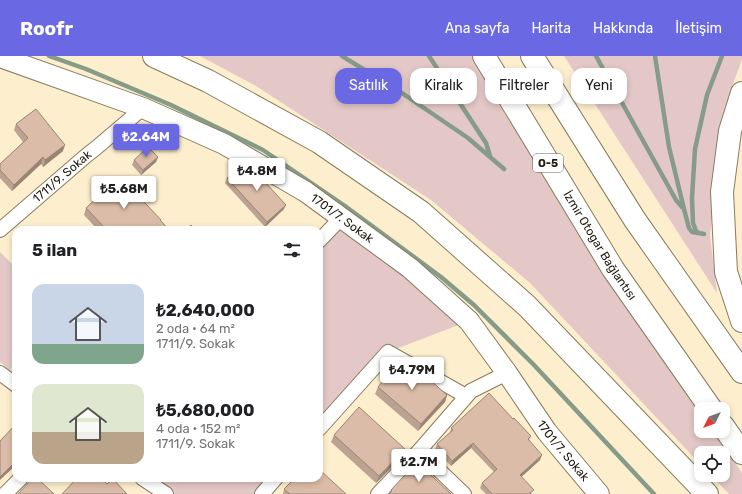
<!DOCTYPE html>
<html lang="tr">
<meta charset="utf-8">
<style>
:root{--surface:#fff;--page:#f2f2f2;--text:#202124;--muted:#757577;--accent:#6a68e2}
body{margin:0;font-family:Rubik,sans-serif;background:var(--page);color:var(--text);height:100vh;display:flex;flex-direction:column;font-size:15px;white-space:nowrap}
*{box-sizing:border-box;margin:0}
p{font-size:13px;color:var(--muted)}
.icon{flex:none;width:22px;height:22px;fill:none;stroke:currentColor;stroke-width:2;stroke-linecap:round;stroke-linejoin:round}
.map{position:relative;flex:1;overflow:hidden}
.details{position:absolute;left:12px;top:170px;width:311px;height:256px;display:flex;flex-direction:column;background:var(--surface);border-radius:12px;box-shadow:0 2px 6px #0003}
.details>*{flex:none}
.top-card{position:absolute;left:335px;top:12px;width:347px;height:36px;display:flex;gap:8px}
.needle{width:26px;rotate:228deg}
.controls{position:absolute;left:694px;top:346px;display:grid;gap:8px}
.controls a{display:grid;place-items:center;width:36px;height:36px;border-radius:8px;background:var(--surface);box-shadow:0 2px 6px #0003;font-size:20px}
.price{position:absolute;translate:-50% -34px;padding:0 9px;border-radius:4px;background:#fff;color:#222;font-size:13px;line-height:26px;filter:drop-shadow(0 1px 2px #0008)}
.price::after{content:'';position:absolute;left:50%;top:24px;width:12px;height:9px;margin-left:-6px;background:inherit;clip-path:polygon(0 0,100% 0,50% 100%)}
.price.active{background:var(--accent);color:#fff}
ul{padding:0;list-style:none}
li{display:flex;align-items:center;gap:12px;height:100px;padding:0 20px}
li span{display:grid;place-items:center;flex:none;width:112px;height:80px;border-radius:12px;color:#555}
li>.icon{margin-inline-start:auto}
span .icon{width:48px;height:48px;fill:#fffc;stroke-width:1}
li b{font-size:17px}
h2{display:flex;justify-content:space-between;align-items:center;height:48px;padding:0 20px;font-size:17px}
.chip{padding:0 14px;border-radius:12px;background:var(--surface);box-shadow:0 2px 6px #0003;font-size:14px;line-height:36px}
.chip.active{background:var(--accent);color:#fff}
header{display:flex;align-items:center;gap:24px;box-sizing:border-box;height:56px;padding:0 20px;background:var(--accent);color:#fff}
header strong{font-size:19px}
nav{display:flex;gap:22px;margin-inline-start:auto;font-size:14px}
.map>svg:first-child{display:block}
.green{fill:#e4c8c7}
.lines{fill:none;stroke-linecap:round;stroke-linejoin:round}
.stream{stroke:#869c88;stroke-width:4.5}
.street-casing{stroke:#887c5e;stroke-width:16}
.secondary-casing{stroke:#887c5e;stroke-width:22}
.highway-casing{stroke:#887c5e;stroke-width:24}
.street{stroke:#fff;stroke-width:14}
.secondary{stroke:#fff;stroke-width:20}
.highway{stroke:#fff;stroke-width:22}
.wall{fill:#bca290}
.shaded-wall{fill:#998476}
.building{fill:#dbbca8;stroke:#998476}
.labels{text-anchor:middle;stroke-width:3;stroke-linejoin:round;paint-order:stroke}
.shield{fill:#fdfdfd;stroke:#636057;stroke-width:1}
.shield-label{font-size:11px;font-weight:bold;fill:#211c10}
.street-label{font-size:12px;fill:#211c10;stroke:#fdfdfd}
</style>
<header>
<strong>Roofr</strong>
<nav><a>Ana sayfa</a><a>Harita</a><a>Hakkında</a><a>İletişim</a></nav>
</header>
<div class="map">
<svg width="742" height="438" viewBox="0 0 742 438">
<rect width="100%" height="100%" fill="#fdefce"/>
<!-- green -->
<g class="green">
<path d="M200 0H476L701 353V375H715L742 417V438H729L711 419H723V397H701V409L530 227 431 144 256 30Z"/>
<path d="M564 0H742V3L732 31 719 95 710 179 717 237Z"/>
<path d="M341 162 469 265 388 296 319 373V185Z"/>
<path d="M0 196 16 212V308L10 314 0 306Z"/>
<path d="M142 422H276L262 438H166Z"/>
</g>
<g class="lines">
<!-- stream -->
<g class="stream">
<path d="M49 0 86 13 171 49 263 94 345 150 441 221 474 249 534 309 654 438"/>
<path d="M342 0 399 35 468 82 504 113"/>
<path d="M429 0 486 87 490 100"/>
<path d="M596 0 676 144 682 151"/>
<path d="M655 0 669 91 684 153 689 172 692 176 698 177"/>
<path d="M704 178 699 177 696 175 693 167 692 142 695 93 707 39 722 0"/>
</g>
<!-- street casing -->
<g class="street-casing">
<g id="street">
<path id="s1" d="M0 174 87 99 96 92 143 52"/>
<path d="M319 185 341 162"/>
<path d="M0 317 16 329"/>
<path d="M319 373 388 296 466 340"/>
<path d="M419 395 464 438"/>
<path d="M142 422 166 438"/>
<path d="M5 438 21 422"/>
<path d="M262 438 276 422"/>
<path d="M378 438 419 395 471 335 507 317"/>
</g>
</g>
<!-- secondary casing -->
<g class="secondary-casing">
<g id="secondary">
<path id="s2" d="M0 1 143 52 224 88 306 136 410 212 469 265 507 317 547 376 599 438"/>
</g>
</g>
<!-- highway casing -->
<g class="highway-casing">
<g id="highway">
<path d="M154 0 208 25 319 86 421 156 527 250 707 438"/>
<path id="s3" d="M484 0 613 213 711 353"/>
<path d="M532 0 635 164 742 316"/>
<path d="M742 37 730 75 722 136 726 216 742 265"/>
<path d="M723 370 742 397"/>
</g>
</g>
<!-- street -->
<use href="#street" class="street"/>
<!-- secondary -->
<use href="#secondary" class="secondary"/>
<!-- highway -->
<use href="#highway" class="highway"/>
</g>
<!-- wall -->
<g class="wall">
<path d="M16 68 63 95 43 111 41 108 12 135 0 122V108L23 86 14 74Z"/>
<path d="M158 101 156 106 141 119 132 109 134 104Z"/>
<path d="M227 122 284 153 265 171 225 127Z"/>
<path d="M86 152 161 165 169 174H98L84 159Z"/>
<path d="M378 331 447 339 445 346 418 375 375 338Z"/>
<path d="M513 363 531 380 529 384 540 404 521 421 532 438H486L480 432 482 427 494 416 471 392 451 410 435 393 437 388 450 377 451 372Z"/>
<path d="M334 379 403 400 376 427 331 386Z"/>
<path d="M284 433 346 438H283Z"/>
</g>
<!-- shaded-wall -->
<g class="shaded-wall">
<path d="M65 89 63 95 43 111 45 104Z"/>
<path d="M43 101 41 108 12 135 14 129Z"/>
<path d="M158 101 156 106 141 119 143 114Z"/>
<path d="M286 149 284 153 265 171 267 166Z"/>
<path d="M447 339 445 346 418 375 421 368Z"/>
<path d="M473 387 471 392 451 410 452 405Z"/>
<path d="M405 393 403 400 376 427 379 420Z"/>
<path d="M542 399 540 404 518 424 520 419Z"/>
<path d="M16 405V409L0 424V421Z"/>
</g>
<!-- building -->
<g class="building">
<path d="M36 53 65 89 45 104 43 101 14 129 0 114V108L28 82 16 68Z"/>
<path d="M148 91 158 101 143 114 134 104Z"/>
<path d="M244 107 252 112 286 149 267 166 227 122Z"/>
<path d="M120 120 161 164H160L169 174H107L86 152Z"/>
<path d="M191 169 195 174H186Z"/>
<path d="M400 304 421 316 447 339 421 368 378 331Z"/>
<path d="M489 337 513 363 514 362 531 380 528 383 542 399 520 419 534 434 530 437 531 438H492L482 427 497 413 473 387 452 405 437 388 453 374 451 372Z"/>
<path d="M359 351 405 393 379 420 334 379Z"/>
<path d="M16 368V405L0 421V385Z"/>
<path d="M417 406 451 438H389L392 435 391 434Z"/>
<path d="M319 413 346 438H290L284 433 295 422H319Z"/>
<path d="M33 422H37L54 438H18Z"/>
<path d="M77 422H101L107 428 113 423 127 438H62Z"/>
</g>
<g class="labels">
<!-- shield labels -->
<rect class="shield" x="533" y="98" width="30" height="18" rx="3"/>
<g class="shield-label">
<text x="548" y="111">O-5</text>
</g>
<!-- street labels -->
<g class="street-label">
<text dy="4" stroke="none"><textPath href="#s1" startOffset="82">1711/9. Sokak</textPath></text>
<text dy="4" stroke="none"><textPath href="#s2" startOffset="380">1701/7. Sokak</textPath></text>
<text dy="4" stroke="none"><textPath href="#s3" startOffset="222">İzmir Otogar Bağlantısı</textPath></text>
<text dy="4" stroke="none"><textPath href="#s2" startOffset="704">1701/7. Sokak</textPath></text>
</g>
</g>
</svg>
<div class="controls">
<a><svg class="needle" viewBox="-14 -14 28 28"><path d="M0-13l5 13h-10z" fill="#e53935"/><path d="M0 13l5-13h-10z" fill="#757577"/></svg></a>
<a><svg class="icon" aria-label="locate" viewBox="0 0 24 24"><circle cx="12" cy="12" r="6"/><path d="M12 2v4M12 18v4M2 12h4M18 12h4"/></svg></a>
</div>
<b class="price active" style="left:146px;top:102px">₺2.64M</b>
<b class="price" style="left:257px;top:136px">₺4.8M</b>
<b class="price" style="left:124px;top:154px">₺5.68M</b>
<b class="price" style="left:412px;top:335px">₺4.79M</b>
<b class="price" style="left:419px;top:427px">₺2.7M</b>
<div class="top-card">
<a class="chip active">Satılık</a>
<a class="chip">Kiralık</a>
<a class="chip">Filtreler</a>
<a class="chip">Yeni</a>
</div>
<section class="details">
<h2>5 ilan<svg class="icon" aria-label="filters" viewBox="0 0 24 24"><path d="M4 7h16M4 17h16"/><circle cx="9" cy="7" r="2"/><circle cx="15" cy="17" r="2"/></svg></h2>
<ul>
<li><span style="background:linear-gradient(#c9d6e8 75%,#7fa58c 0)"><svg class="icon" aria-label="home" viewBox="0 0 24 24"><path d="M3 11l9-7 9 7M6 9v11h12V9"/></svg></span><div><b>₺2,640,000</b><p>2 oda · 64 m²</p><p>1711/9. Sokak</p></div></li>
<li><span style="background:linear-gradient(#dfe7d0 60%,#b9a48a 0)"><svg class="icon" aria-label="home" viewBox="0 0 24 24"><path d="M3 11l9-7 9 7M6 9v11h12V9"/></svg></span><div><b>₺5,680,000</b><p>4 oda · 152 m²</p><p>1711/9. Sokak</p></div></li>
</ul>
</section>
</div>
